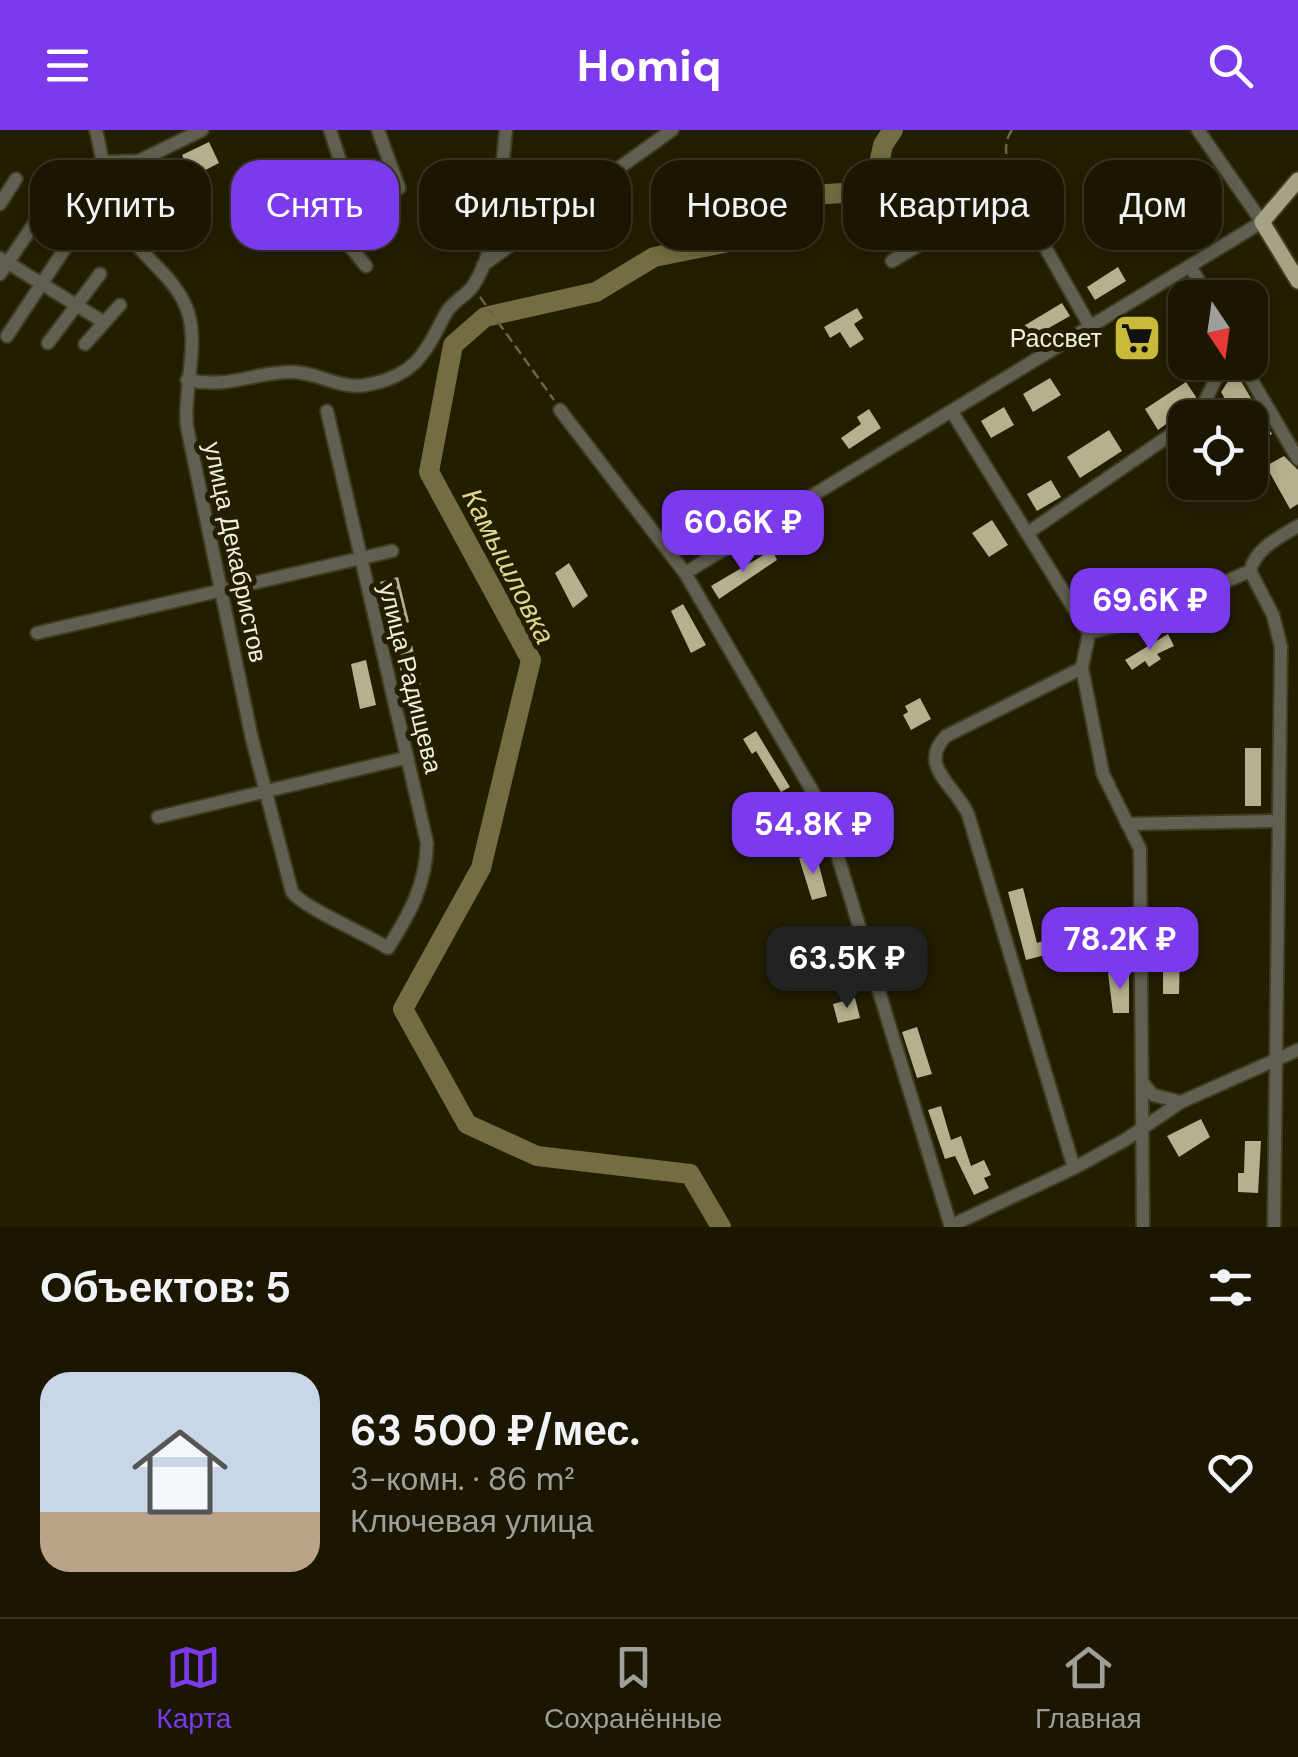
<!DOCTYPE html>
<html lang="ru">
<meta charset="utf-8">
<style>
:root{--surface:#1a1600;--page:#231f0a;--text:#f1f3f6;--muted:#9f9f99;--line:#383522;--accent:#7c3aed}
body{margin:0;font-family:"DM Sans",sans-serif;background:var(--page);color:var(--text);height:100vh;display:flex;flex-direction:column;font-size:38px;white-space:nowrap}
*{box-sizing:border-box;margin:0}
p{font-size:32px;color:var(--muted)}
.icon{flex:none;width:55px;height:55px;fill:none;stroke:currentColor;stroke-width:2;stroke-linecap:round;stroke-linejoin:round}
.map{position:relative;height:1097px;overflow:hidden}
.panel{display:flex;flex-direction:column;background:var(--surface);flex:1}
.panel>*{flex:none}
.top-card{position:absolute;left:30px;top:30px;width:1240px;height:90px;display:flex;gap:20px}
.needle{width:65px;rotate:167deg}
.tools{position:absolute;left:1168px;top:150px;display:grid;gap:20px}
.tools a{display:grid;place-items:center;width:100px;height:100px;border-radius:20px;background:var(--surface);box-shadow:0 5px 15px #0003,0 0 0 2px var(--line);font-size:50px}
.price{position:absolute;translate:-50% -85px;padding:0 22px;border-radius:20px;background:var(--accent);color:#fff;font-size:32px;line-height:65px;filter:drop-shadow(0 2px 5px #0008)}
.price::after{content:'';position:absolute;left:50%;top:60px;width:30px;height:22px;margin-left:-15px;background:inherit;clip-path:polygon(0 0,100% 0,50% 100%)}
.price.selected{background:#222;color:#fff}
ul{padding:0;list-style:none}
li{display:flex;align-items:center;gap:30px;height:250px;padding:0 40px}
li span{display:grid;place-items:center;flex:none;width:280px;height:200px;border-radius:30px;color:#555}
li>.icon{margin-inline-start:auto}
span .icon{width:120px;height:120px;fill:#fffc;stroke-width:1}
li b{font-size:42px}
h2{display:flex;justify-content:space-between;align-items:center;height:120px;padding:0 40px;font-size:42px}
.pill{padding:0 35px;border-radius:30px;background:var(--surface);box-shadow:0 5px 15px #0003,0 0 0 2px var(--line);font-size:35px;line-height:90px}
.pill.selected{background:var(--accent);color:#fff}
header{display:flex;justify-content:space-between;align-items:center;height:130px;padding:0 40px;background:var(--accent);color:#fff;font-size:45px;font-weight:800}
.tab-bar{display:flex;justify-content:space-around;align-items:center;height:140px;border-top:2px solid var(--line);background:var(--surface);font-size:28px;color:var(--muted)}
.tab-bar a{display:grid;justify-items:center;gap:5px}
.tab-bar .selected{color:var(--accent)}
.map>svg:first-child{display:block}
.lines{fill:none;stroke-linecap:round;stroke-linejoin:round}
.river{stroke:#736d41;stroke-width:20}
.building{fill:#b5b18e}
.minor-casing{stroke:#3f3b1f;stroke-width:16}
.major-casing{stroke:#3f3b1f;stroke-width:19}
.path{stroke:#69654b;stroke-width:2.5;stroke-dasharray:10 5;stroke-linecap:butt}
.minor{stroke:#605f51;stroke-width:12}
.major{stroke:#a5a285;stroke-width:15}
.labels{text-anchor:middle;stroke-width:10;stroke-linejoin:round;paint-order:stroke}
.poi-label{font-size:25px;fill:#f0eedc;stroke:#221e00;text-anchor:end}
.street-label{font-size:25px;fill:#f0eedc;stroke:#221e00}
.water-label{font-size:28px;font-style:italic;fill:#e0d78e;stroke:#221e00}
</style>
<header><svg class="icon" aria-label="menu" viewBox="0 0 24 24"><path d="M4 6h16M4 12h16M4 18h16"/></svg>Homiq<svg class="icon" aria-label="search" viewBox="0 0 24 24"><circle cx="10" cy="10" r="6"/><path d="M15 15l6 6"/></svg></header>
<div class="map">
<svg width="1298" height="1097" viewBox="0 0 1298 1097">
<rect width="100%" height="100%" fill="#221e00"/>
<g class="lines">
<!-- river -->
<path class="river" d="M721 1097 690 1044 537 1026 467 994 403 879 481 738 531 530 429 342 453 215 485 187 596 162 654 127 729 112 797 66 873 61 883 15 893 0"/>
</g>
<!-- building -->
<g class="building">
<path d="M209 12 219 33 192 47 182 25Z"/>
<path d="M1118 137 1126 151 1095 170 1087 157Z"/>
<path d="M1188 156 1195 168H1185V201L1166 170Z"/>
<path d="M1062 173 1070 186 1024 212 1017 200Z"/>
<path d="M857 178 863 188 854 194 864 209 850 218 840 202 830 208 824 197Z"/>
<path d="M1144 192 1154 209 1131 223 1121 205Z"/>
<path d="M1235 241 1272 304 1253 315 1250 288H1236L1221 262Z"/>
<path d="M1050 248 1061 265 1033 282 1023 264Z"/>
<path d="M1186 252 1196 267 1191 276 1158 300 1145 279Z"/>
<path d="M1004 277 1014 295 991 308 981 291Z"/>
<path d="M869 279 881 298 849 319 841 308 861 294 857 287Z"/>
<path d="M1109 300 1122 321 1080 348 1067 327Z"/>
<path d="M1284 326 1298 340V374L1290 379 1266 336Z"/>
<path d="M1051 350 1061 367 1037 381 1027 364Z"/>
<path d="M992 390 1008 415 989 427 972 403Z"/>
<path d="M772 420 777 430 719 469 711 456Z"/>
<path d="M569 433 588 466 573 478 555 443Z"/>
<path d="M398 447 409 492 392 497 380 452Z"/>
<path d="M683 474 706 515 691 523 671 481Z"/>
<path d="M1168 504 1174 516 1157 524 1161 529 1149 537 1145 531 1132 540 1125 530Z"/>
<path d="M412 515 423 565 407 570 396 520Z"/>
<path d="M366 530 376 575 360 579 351 534Z"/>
<path d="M920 568 931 589 911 600 903 585 908 582 905 576Z"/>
<path d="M756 601 790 657 781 662 756 621 752 624 743 609Z"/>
<rect x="1245" y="618" width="16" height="58"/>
<path d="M816 724 827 766 812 770 799 728Z"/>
<path d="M1023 758 1037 813 1046 810 1049 824 1026 830 1008 762Z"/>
<path d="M1163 819H1180L1179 864H1163Z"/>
<path d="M1108 843H1129V883H1113Z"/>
<path d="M855 868 860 888 838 893 833 874Z"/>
<path d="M917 897 932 944 917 948 902 902Z"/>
<path d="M941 976 951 1010 961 1006 971 1036 984 1030 991 1045 984 1048 989 1058 974 1065 955 1026 945 1029 928 980Z"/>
<path d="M1201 989 1210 1007 1179 1027 1167 1006Z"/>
<path d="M1245 1011H1261L1258 1063 1238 1062V1043H1244Z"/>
</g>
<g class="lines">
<!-- minor casing -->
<g class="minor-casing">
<g id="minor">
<path d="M96 0C104 34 107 73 127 103 146 130 177 149 188 182 199 217 183 260 187 297L252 609 292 762C304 778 366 804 388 818 410 783 426 755 427 713L327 281"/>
<path d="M330 0 354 73"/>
<path d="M103 32 139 31 202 0"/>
<path d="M0 74 16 49"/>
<path d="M291 88 324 73 347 79"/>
<path d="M340 104C348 66 365 69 399 58L378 0"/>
<path d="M340 104 366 136"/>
<path d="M320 112 340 104"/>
<path d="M0 128 102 191"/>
<path d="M892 131 1004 65 1020 73 1091 198"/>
<path d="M483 135 672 0"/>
<path d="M1190 136 1209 168"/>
<path d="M0 144 38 88"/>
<path d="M7 206 68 114"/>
<path d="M48 213 100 144"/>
<path d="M85 214 120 175"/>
<path d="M1241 232 1298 329"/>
<path d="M187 250C232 259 252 242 292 242 318 242 341 260 366 255 416 246 425 223 446 183 452 172 466 166 473 156 501 112 500 50 506 0"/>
<path d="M560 280 685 443 824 681 951 1097"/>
<path d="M952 282 1089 503"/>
<path d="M1195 288C1209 270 1212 249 1227 232"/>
<path d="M1029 402 1185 295"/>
<path d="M1250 441 1273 485 1281 517 1274 1097"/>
<path d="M685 443 1262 92 1198 0"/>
<path d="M37 503 392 421"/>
<path d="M1082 538 1103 644 1140 719 1143 1097"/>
<path d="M158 687 405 628"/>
<path d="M1127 694 1278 691"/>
<path d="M1143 953 1153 965 1181 972"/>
<path d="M1074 1038 968 684C955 655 917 636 946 606L1082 538 1089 503 1138 490 1250 441C1256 418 1278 408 1298 396"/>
<path d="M950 1096 1074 1038 1125 1010 1181 972 1298 920"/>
</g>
</g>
<!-- major casing -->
<g class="major-casing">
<path id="major" d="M1298 50 1262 92 1298 151"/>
</g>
<!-- path -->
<g class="path">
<path d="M1012 0C1000 17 1009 36 1014 55"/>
<path d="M480 167 554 270"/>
</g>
<!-- minor -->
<use href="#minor" class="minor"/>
<!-- major -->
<use href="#major" class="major"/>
</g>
<!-- icons -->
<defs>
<g id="supermarket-square" transform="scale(2.5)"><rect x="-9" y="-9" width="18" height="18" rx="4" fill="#caba3a" stroke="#221e00"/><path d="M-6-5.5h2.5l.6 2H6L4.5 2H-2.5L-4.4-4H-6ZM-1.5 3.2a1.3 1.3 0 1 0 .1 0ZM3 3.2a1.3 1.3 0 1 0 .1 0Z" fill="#111"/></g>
</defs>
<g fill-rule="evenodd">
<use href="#supermarket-square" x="1137" y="208"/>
</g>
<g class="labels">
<!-- poi labels -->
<g class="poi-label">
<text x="1102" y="217">Рассвет</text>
</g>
<!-- street labels -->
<g class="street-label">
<text transform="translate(236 422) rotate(78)" y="9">улица Декабристов</text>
<text transform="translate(411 548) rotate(76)" y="9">улица Радищева</text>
</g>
<!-- water labels -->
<g class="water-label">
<text transform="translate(509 436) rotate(63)" y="10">Камышловка</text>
</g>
</g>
</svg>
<div class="tools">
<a><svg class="needle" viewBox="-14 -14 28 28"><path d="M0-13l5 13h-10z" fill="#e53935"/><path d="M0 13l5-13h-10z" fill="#9f9f99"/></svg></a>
<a><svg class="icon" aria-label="locate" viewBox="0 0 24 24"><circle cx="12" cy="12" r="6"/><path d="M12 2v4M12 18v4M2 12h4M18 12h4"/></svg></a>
</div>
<b class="price" style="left:743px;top:445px">60.6K ₽</b>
<b class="price" style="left:1150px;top:523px">69.6K ₽</b>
<b class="price" style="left:813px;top:747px">54.8K ₽</b>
<b class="price" style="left:1120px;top:862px">78.2K ₽</b>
<b class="price selected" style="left:847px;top:881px">63.5K ₽</b>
<div class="top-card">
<a class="pill">Купить</a>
<a class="pill selected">Снять</a>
<a class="pill">Фильтры</a>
<a class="pill">Новое</a>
<a class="pill">Квартира</a>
<a class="pill">Дом</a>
</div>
</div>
<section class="panel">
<h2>Объектов: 5<svg class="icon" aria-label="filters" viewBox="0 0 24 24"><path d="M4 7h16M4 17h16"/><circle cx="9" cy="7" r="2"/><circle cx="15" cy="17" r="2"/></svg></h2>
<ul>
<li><span style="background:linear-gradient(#c9d6e8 70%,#b9a48a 0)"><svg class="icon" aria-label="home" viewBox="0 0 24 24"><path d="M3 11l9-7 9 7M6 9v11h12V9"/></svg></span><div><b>63 500 ₽/мес.</b><p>3-комн. · 86 m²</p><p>Ключевая улица</p></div><svg class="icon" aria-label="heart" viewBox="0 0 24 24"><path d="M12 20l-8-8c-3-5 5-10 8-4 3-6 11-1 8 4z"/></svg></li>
</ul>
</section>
<nav class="tab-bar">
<a class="selected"><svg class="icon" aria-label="map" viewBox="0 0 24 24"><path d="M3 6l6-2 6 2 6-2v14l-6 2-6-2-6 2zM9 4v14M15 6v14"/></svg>Карта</a>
<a><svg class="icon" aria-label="saved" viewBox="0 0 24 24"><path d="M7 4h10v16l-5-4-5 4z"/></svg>Сохранённые</a>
<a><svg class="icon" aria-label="home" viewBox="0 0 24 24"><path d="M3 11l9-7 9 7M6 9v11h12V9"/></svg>Главная</a>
</nav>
